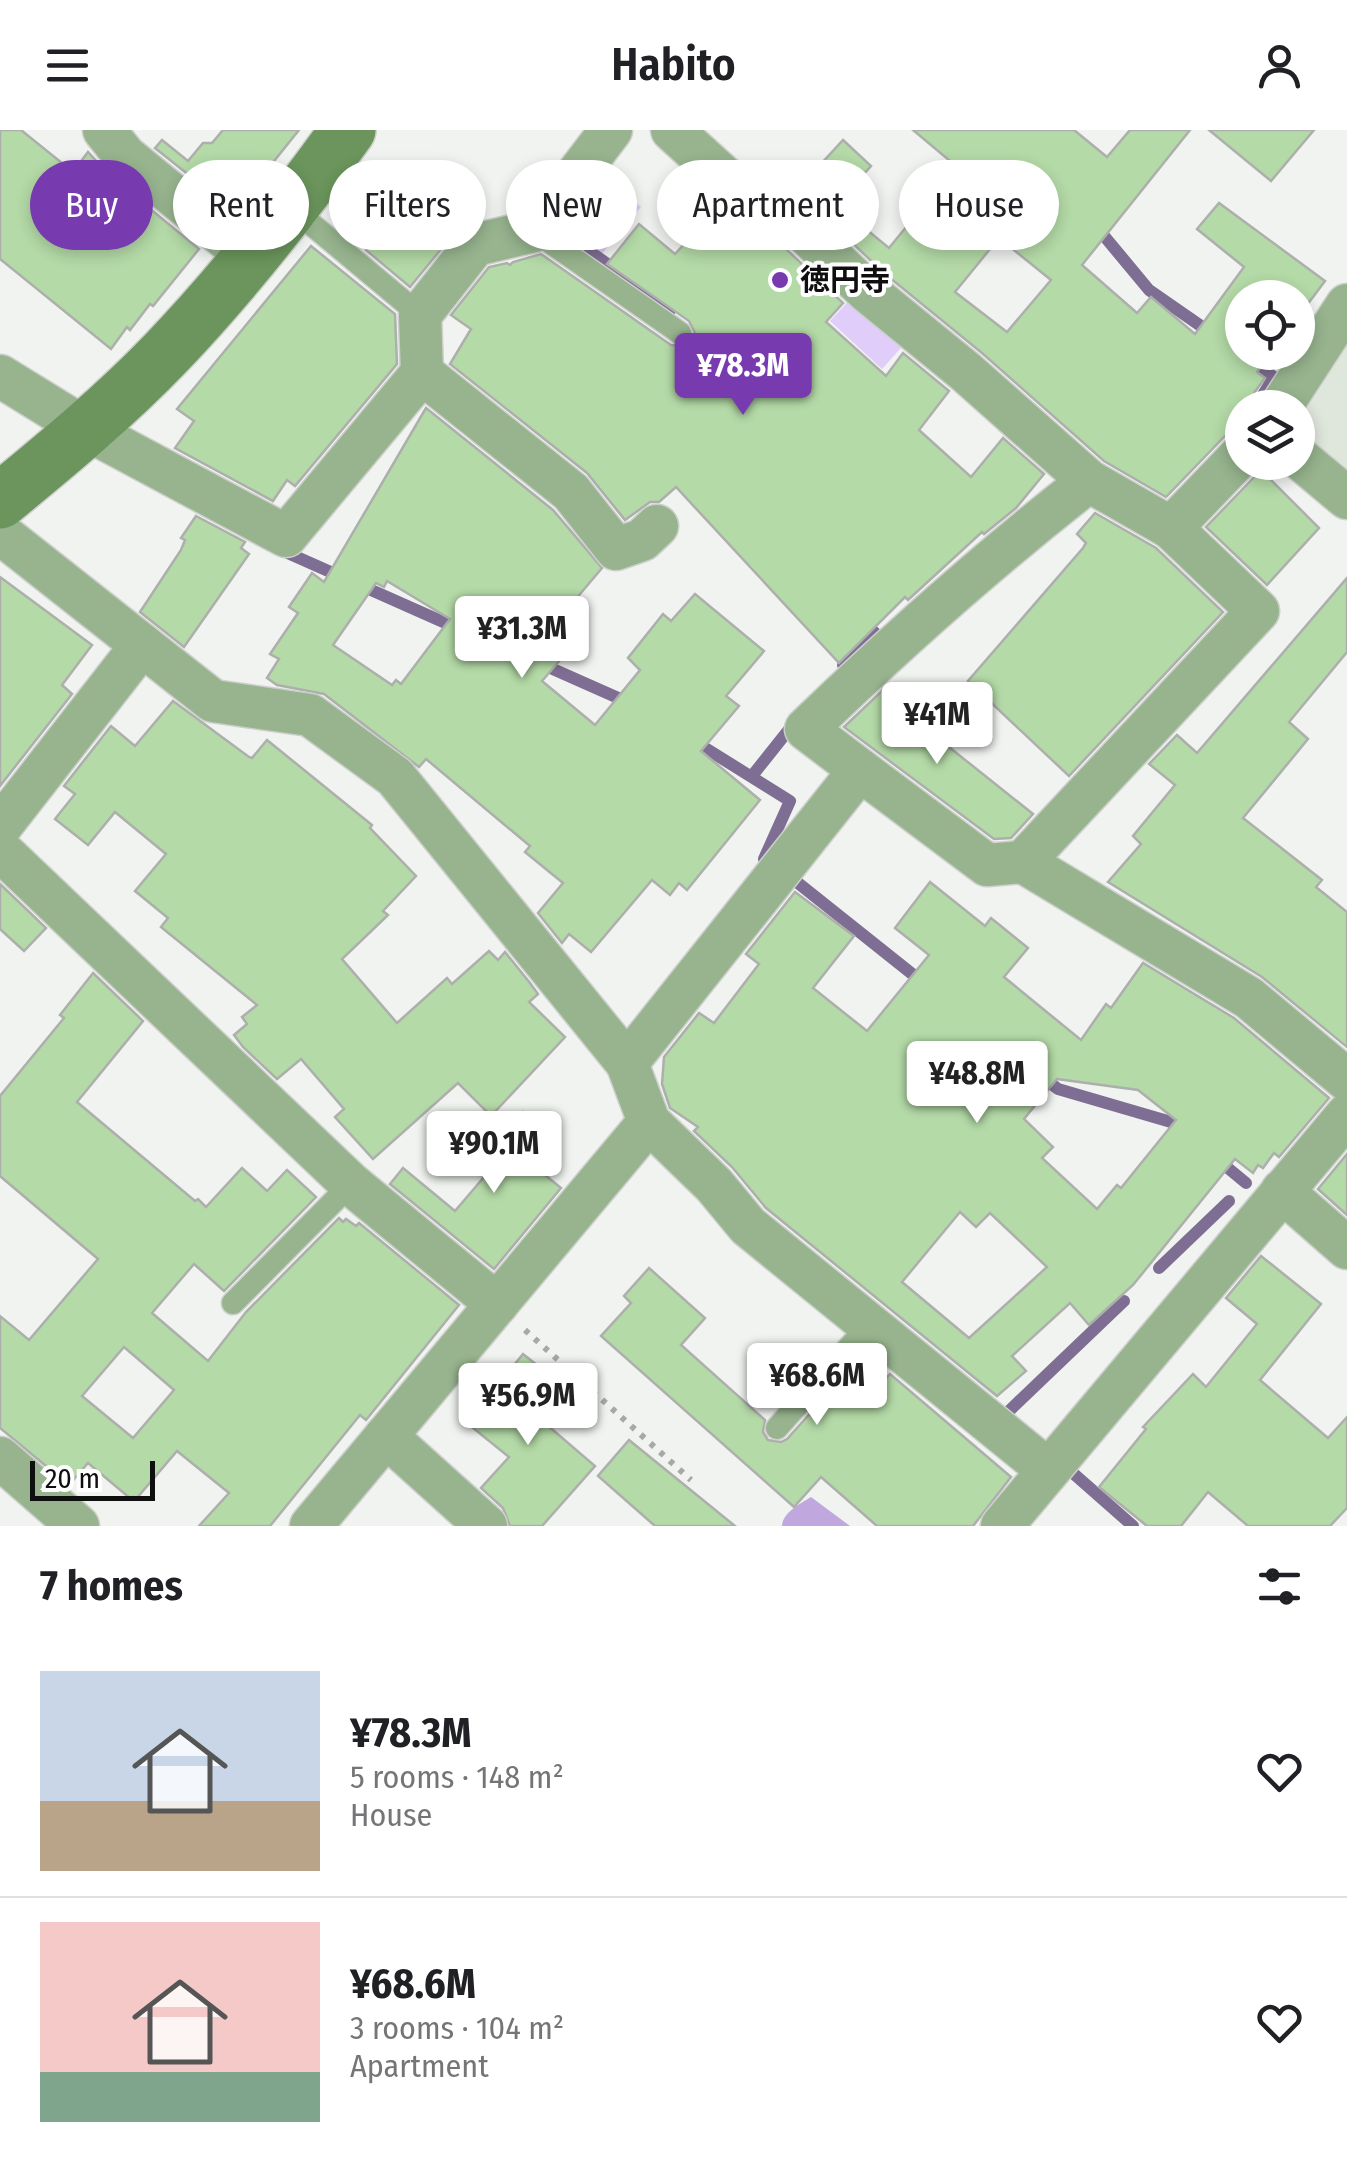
<!DOCTYPE html>
<meta charset="utf-8">
<style>
:root{--surface:#fff;--page:#f2f2f2;--text:#202124;--muted:#757577;--line:#e0e0e0;--accent:#783aaf}
body{margin:0;font-family:"Fira Sans Condensed","Noto Sans JP",sans-serif;background:var(--page);color:var(--text);height:100vh;display:flex;flex-direction:column;font-size:38px;white-space:nowrap}
*{box-sizing:border-box;margin:0}
p{font-size:32px;color:var(--muted)}
.icon{flex:none;width:55px;height:55px;fill:none;stroke:currentColor;stroke-width:2;stroke-linecap:round;stroke-linejoin:round}
.map{position:relative;height:1396px;overflow:hidden}
.drawer{display:flex;flex-direction:column;background:var(--surface);flex:1}
.drawer>*{flex:none}
.banner{position:absolute;left:30px;top:30px;width:1288px;height:90px;display:flex;gap:20px}
.fabs{position:absolute;left:1225px;top:150px;display:grid;gap:20px}
.fabs a{display:grid;place-items:center;width:90px;height:90px;border-radius:50%;background:var(--surface);box-shadow:0 5px 15px #0003;font-size:50px}
.scale{position:absolute;left:30px;bottom:25px;width:125px;box-sizing:border-box;padding-left:10px;border:5px solid #0e0f0e;border-top:0;font-size:28px;line-height:35px;white-space:nowrap;color:#0e0f0e;-webkit-text-stroke:8px #fff;paint-order:stroke}
.price{position:absolute;translate:-50% -85px;padding:0 22px;border-radius:10px;background:#fff;color:#222;font-size:32px;line-height:65px;filter:drop-shadow(0 2px 5px #0008)}
.price::after{content:'';position:absolute;left:50%;top:60px;width:30px;height:22px;margin-left:-15px;background:inherit;clip-path:polygon(0 0,100% 0,50% 100%)}
.price.on{background:var(--accent);color:#fff}
ul{padding:0;list-style:none}
li{display:flex;align-items:center;gap:30px;height:250px;padding:0 40px}
li+li{border-top:2px solid var(--line)}
li span{display:grid;place-items:center;flex:none;width:280px;height:200px;border-radius:0px;color:#555}
li>.icon{margin-inline-start:auto}
span .icon{width:120px;height:120px;fill:#fffc;stroke-width:1}
li b{font-size:42px}
h2{display:flex;justify-content:space-between;align-items:center;height:120px;padding:0 40px;font-size:42px}
.chip{padding:0 35px;border-radius:45px;background:var(--surface);box-shadow:0 5px 15px #0003;font-size:35px;line-height:90px}
.chip.on{background:var(--accent);color:#fff}
header{display:flex;justify-content:space-between;align-items:center;height:130px;padding:0 40px;background:var(--surface);font-size:45px;font-weight:600}
.map>svg:first-child{display:block}
.built{fill:#dfe6dc}
.green{fill:#e1cdfa}
.forest{fill:#c0a8de}
.lines{fill:none;stroke-linecap:round;stroke-linejoin:round}
.stream{stroke:#7f6e93;stroke-width:12}
.building{fill:#b4daa7;stroke:#adafac;stroke-width:2.5;fill-rule:evenodd}
.lane-casing{stroke:#cccfcb;stroke-width:25}
.street-casing{stroke:#cccfcb;stroke-width:45}
.secondary-casing{stroke:#cccfcb;stroke-width:58}
.path{stroke:#a6a9a6;stroke-width:6;stroke-dasharray:5 8;stroke-linecap:butt}
.lane{stroke:#97b48e;stroke-width:22}
.street{stroke:#97b48e;stroke-width:42}
.secondary{stroke:#6b955c;stroke-width:55}
.poi-dot{fill:#783aaf;stroke:#fff;stroke-width:4}
.labels{text-anchor:middle;stroke-width:8;stroke-linejoin:round;paint-order:stroke}
.poi-label{font-size:30px;font-weight:bold;fill:#0e0f0e;stroke:#fff;text-anchor:start}
</style>
<header><svg class="icon" aria-label="menu" viewBox="0 0 24 24"><path d="M4 6h16M4 12h16M4 18h16"/></svg>Habito<svg class="icon" aria-label="person" viewBox="0 0 24 24"><circle cx="12" cy="8" r="4"/><path d="M4 21q1-7 8-7t8 7"/></svg></header>
<div class="map">
<svg width="1347" height="1396" viewBox="0 0 1347 1396">
<rect width="100%" height="100%" fill="#f0f3ef"/>
<!-- built -->
<path class="built" d="M1347 216V339L1312 311 1305 281Z"/>
<!-- green -->
<g class="green">
<path d="M602 45 641 77 601 125 567 98V89Z"/>
<path d="M857 162 909 209 882 239 830 191Z"/>
</g>
<!-- forest -->
<path class="forest" d="M811 1367 850 1396H782C783 1382 800 1374 811 1367Z"/>
<g class="lines">
<!-- stream -->
<g class="stream">
<path d="M559 92 555 97 671 179"/>
<path d="M1095 95 1149 160 1211 203"/>
<path d="M1248 229 1274 247 1255 278"/>
<path d="M1242 298V297"/>
<path d="M281 420 459 499"/>
<path d="M537 532 634 575"/>
<path d="M843 535 876 504 862 489"/>
<path d="M694 611 790 671 764 729"/>
<path d="M752 646 795 592"/>
<path d="M793 749 926 855"/>
<path d="M1040 945 1058 959 1171 992 1186 1004"/>
<path d="M1217 1029 1246 1053"/>
<path d="M1159 1138 1229 1071"/>
<path d="M1009 1281 1124 1171"/>
<path d="M1074 1344 1133 1396"/>
</g>
</g>
<!-- building -->
<g class="building">
<path d="M0 0H21L73 42 88 22 109 45 199 119 153 176 150 174 130 200 127 197 111 219 0 129Z"/>
<path d="M223 0H299L234 81 155 18 162 10 188 31 203 13H212Z"/>
<path d="M913 0H1074L1107 27 1130 0H1190L1082 135 1137 183 1151 167 1195 204 1244 137 1197 99 1219 73 1325 151 1298 187V168H1242V222H1271L1257 242 1265 248 1246 274 1251 278H1242V289L1234 300 1224 307 1166 367 1104 331 982 223 884 143 828 90 839 77 889 118 956 36ZM999 108 1051 150 1007 202 955 162Z"/>
<path d="M1209 0H1314L1271 51Z"/>
<path d="M843 10 871 36 844 66 818 42 823 37 820 35Z"/>
<path d="M412 60 460 96 410 157 366 120Z"/>
<path d="M719 76 763 97 843 173 826 192 886 246 903 223 949 261 919 300 971 347 1003 308 1044 344 1016 378 984 404 982 402 908 470 905 467 839 533 676 357 659 372H650L625 390 587 343 450 234 471 199 451 185 489 137 507 133 510 135 513 132 541 124 671 215 687 216 695 203 689 191 607 134 639 94 675 124Z"/>
<path d="M311 116 395 184 397 234 295 356 287 350 273 371 175 318 194 291 177 279Z"/>
<path d="M426 278 553 380 602 438 553 496 574 514 542 551 595 595 640 540 628 528 663 484 671 491 695 464 764 521 726 566 739 576 701 621 760 670 687 760 679 753 670 765 652 750 591 822 569 804 562 813 538 783 563 753 525 722 530 716 426 629 419 637 324 564 277 555 267 548 279 529 270 524 298 483 289 477 312 443 324 452ZM387 451 450 489 401 554 396 550 392 555 333 515 376 453 384 457Z"/>
<path d="M1261 340 1319 398 1267 455 1206 397Z"/>
<path d="M1095 383 1156 418 1223 482 1069 646 968 551 1083 418 1086 413 1077 404Z"/>
<path d="M196 386 245 412 241 418 249 424 184 517 140 482 181 420 185 410 181 408Z"/>
<path d="M0 447 92 515 62 555 72 564 0 656Z"/>
<path d="M1347 448V522L1289 592 1308 609 1243 688 1322 750 1316 757 1347 782V917L1262 847 1108 752 1141 714 1133 706 1175 655 1149 634 1177 605 1197 623Z"/>
<path d="M884 559 903 574 900 578 1033 684 1011 708 994 709 844 597Z"/>
<path d="M173 571 249 627 252 628 267 610 372 695 370 698 416 746 383 781 388 785 342 829 397 893 447 848 452 854 489 821 498 830 505 822 530 853 538 864 529 872 565 907 491 986 458 953 373 1029 335 987 344 979 301 929 277 949 243 917 234 905 247 894 242 887 257 875 161 797 168 788 135 761 166 724 115 682 88 715 55 689 75 664 64 656 111 596 135 616Z"/>
<path d="M930 752 985 796 991 788 1028 818 1004 847 1081 910 1106 874 1111 878 1143 833 1234 888 1329 968 1279 1027 1274 1023 1263 1038 1258 1035 1253 1043 1235 1029 1133 1155 1089 1195 1070 1173 1012 1226 1026 1241 997 1266 766 1078 732 1037 694 1001 698 997 670 978 662 954 664 927 699 883 714 893 759 834 746 824 795 762 854 806 813 858 867 901 929 825 895 798ZM1057 949 1138 960 1176 990 1121 1058 1117 1055 1097 1079 1042 1028 1053 1017 1024 989ZM960 1082 976 1097 990 1083 1047 1137 969 1208 902 1152Z"/>
<path d="M0 754 46 798 24 821 0 799Z"/>
<path d="M93 843 143 891 77 972 195 1071 198 1069 206 1077 242 1038 267 1061 287 1040 316 1067 224 1161 194 1134 152 1183 208 1231 246 1182 339 1088 343 1092 346 1089 356 1096 359 1093 459 1175 366 1290 360 1285 270 1396H199L229 1363 177 1321 136 1369 133 1367 131 1369 88 1333 69 1355 0 1298V1186L29 1210 98 1129 0 1046V966L64 888 60 885ZM124 1217 174 1260 133 1308 82 1266Z"/>
<path d="M523 982 552 1011 530 1033 561 1058 494 1139 390 1054 403 1038 455 1081 507 1020 497 1010Z"/>
<path d="M1347 1024V1085L1318 1059Z"/>
<path d="M1261 1126 1321 1174 1260 1250 1328 1308 1347 1287V1378L1330 1396H1248L1208 1362 1181 1396H1147L1099 1357 1146 1299 1143 1297 1193 1244 1206 1257 1257 1194 1226 1168Z"/>
<path d="M649 1138 705 1188 681 1215 765 1290 763 1302 768 1310 781 1312 787 1309 842 1248 866 1270 890 1244 1011 1347 973 1396H877L821 1347 794 1377 601 1206 631 1173 624 1166Z"/>
<path d="M523 1224 557 1251 536 1277 543 1283 539 1288 595 1336 542 1396H510L503 1378 481 1358 509 1327 467 1293Z"/>
<path d="M629 1310 735 1396H655L598 1346Z"/>
</g>
<g class="lines">
<!-- lane casing -->
<g class="lane-casing">
<g id="lane">
<path d="M292 78 420 185"/>
<path d="M534 101 680 203"/>
<path d="M233 1173 351 1054"/>
<path d="M777 1298 869 1195"/>
</g>
</g>
<!-- street casing -->
<g class="street-casing">
<g id="street">
<path d="M104 0 125 26 250 128"/>
<path d="M672 0 736 58 777 76 868 162 966 242 1089 351 1171 398 1258 481 1023 732"/>
<path d="M422 243 571 362 616 419 642 410 657 396"/>
<path d="M0 246 86 299 286 406 422 243 420 185 475 115 534 101 611 0"/>
<path d="M1280 278 1347 175"/>
<path d="M1298 327 1347 368"/>
<path d="M1171 398 1242 324"/>
<path d="M0 403 213 571 310 585 395 647 627 933 649 992 714 1055 748 1096 1048 1340"/>
<path d="M860 640 987 735 1023 732 1249 868 1347 950"/>
<path d="M0 697 142 515"/>
<path d="M0 720 351 1054 497 1174"/>
<path d="M627 933 860 640 806 599C897 511 989 429 1089 351"/>
<path d="M1282 1061 1347 1118"/>
<path d="M386 1306 486 1396"/>
<path d="M0 1328 78 1396"/>
<path d="M311 1396 649 992"/>
<path d="M1002 1396 1347 985"/>
</g>
</g>
<!-- secondary casing -->
<g class="secondary-casing">
<path id="secondary" d="M0 371C57 324 114 277 165 224 232 154 292 78 348 0"/>
</g>
<!-- path -->
<path class="path" d="M525 1200 691 1350"/>
<!-- lane -->
<use href="#lane" class="lane"/>
<!-- street -->
<use href="#street" class="street"/>
<!-- secondary -->
<use href="#secondary" class="secondary"/>
</g>
<!-- markers -->
<circle class="poi-dot" cx="780" cy="150" r="10"/>
<g class="labels">
<!-- poi labels -->
<g class="poi-label">
<text x="800" y="160">徳円寺</text>
</g>
</g>
</svg>
<div class="fabs">
<a><svg class="icon" aria-label="locate" viewBox="0 0 24 24"><circle cx="12" cy="12" r="6"/><path d="M12 2v4M12 18v4M2 12h4M18 12h4"/></svg></a>
<a><svg class="icon" aria-label="layers" viewBox="0 0 24 24"><path d="M12 4l9 5-9 5-9-5zM3 14l9 5 9-5"/></svg></a>
</div>
<div class="scale">20 m</div>
<b class="price on" style="left:743px;top:288px">¥78.3M</b>
<b class="price" style="left:522px;top:551px">¥31.3M</b>
<b class="price" style="left:937px;top:637px">¥41M</b>
<b class="price" style="left:977px;top:996px">¥48.8M</b>
<b class="price" style="left:494px;top:1066px">¥90.1M</b>
<b class="price" style="left:817px;top:1298px">¥68.6M</b>
<b class="price" style="left:528px;top:1318px">¥56.9M</b>
<div class="banner">
<a class="chip on">Buy</a>
<a class="chip">Rent</a>
<a class="chip">Filters</a>
<a class="chip">New</a>
<a class="chip">Apartment</a>
<a class="chip">House</a>
</div>
</div>
<section class="drawer">
<h2>7 homes<svg class="icon" aria-label="filters" viewBox="0 0 24 24"><path d="M4 7h16M4 17h16"/><circle cx="9" cy="7" r="2"/><circle cx="15" cy="17" r="2"/></svg></h2>
<ul>
<li><span style="background:linear-gradient(#c9d6e8 65%,#b9a48a 0)"><svg class="icon" aria-label="home" viewBox="0 0 24 24"><path d="M3 11l9-7 9 7M6 9v11h12V9"/></svg></span><div><b>¥78.3M</b><p>5 rooms · 148 m²</p><p>House</p></div><svg class="icon" aria-label="heart" viewBox="0 0 24 24"><path d="M12 20l-8-8c-3-5 5-10 8-4 3-6 11-1 8 4z"/></svg></li>
<li><span style="background:linear-gradient(#f6c9c9 75%,#7fa58c 0)"><svg class="icon" aria-label="home" viewBox="0 0 24 24"><path d="M3 11l9-7 9 7M6 9v11h12V9"/></svg></span><div><b>¥68.6M</b><p>3 rooms · 104 m²</p><p>Apartment</p></div><svg class="icon" aria-label="heart" viewBox="0 0 24 24"><path d="M12 20l-8-8c-3-5 5-10 8-4 3-6 11-1 8 4z"/></svg></li>
</ul>
</section>
